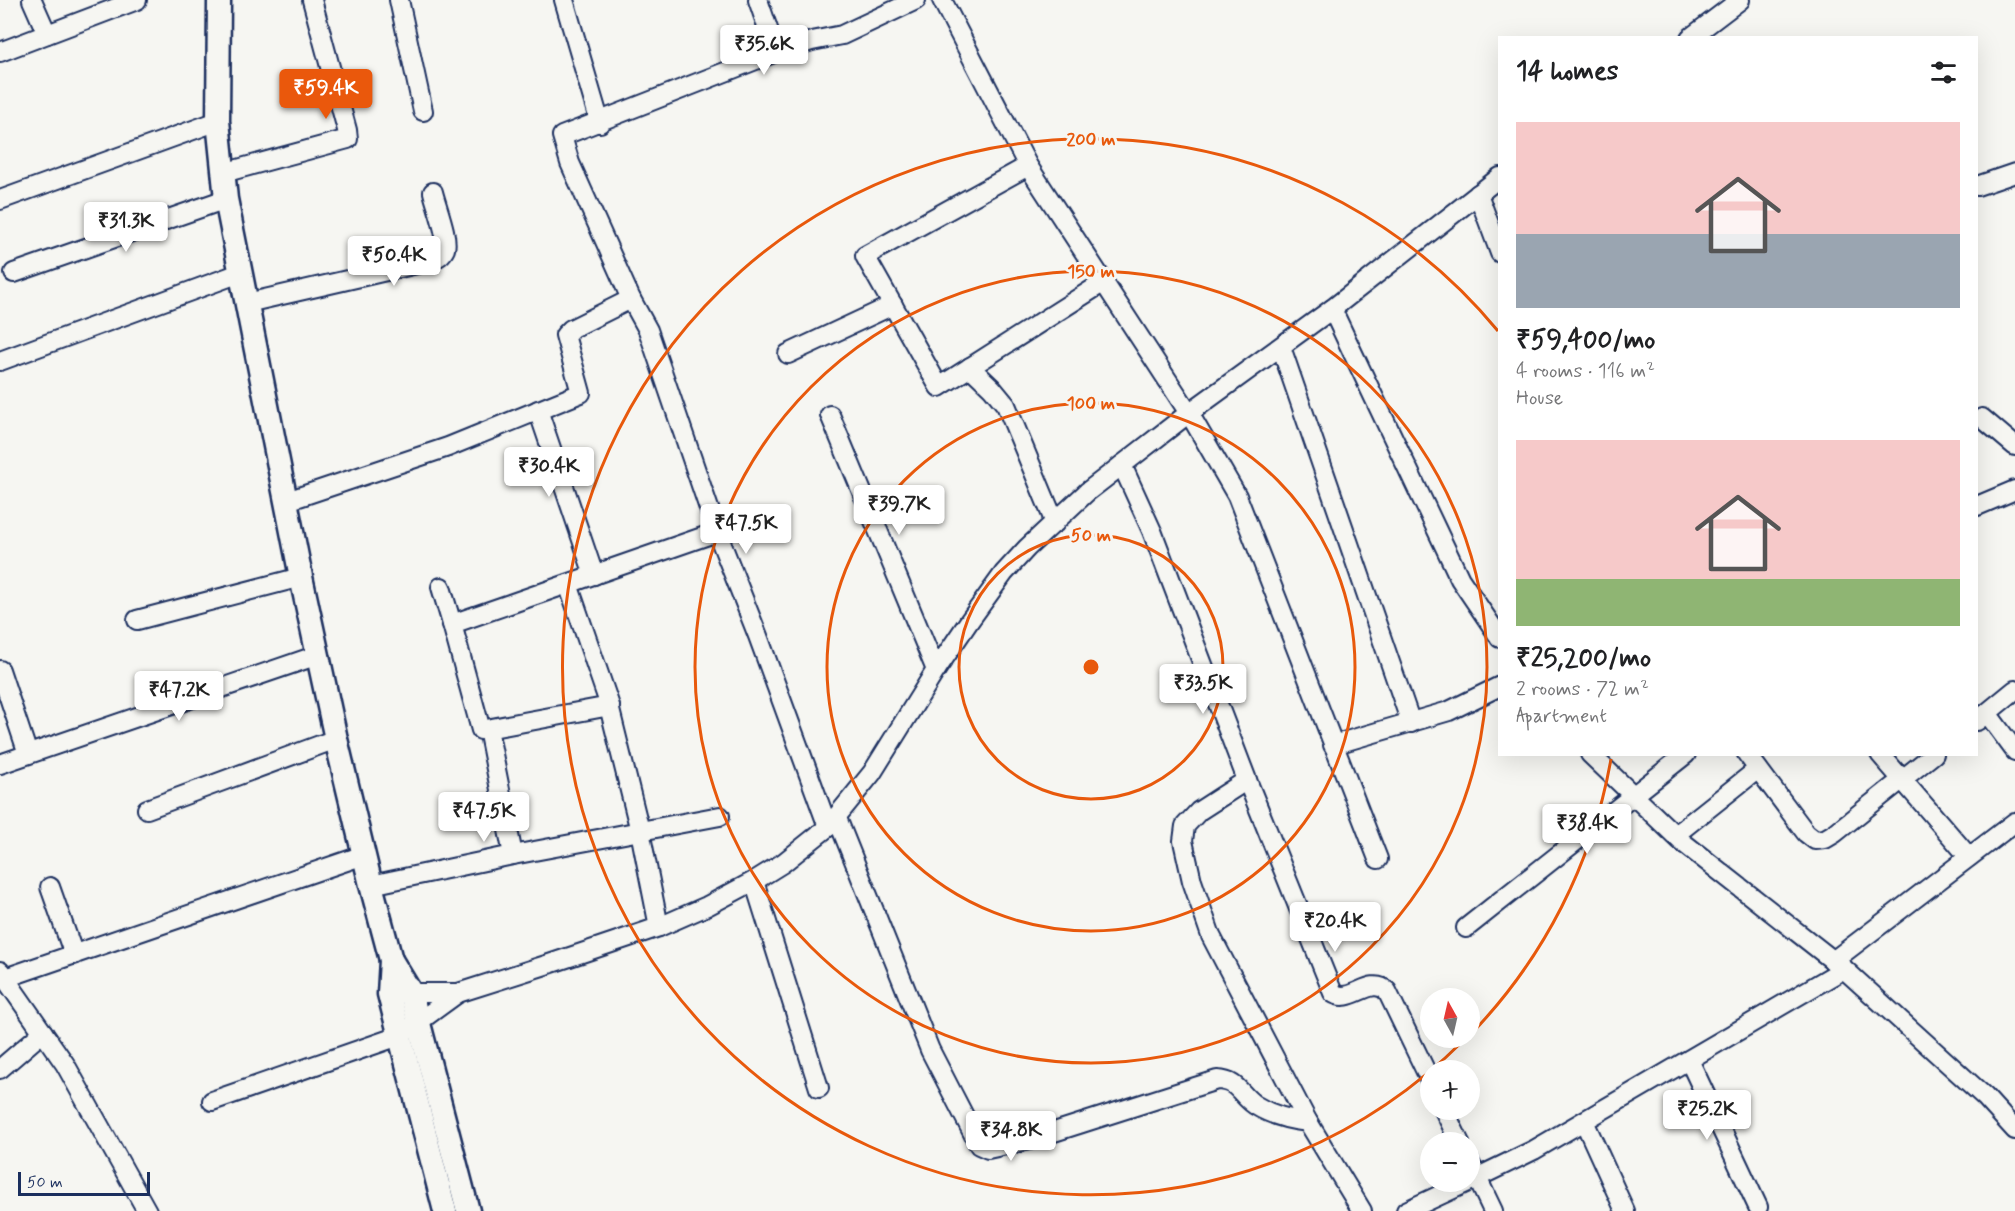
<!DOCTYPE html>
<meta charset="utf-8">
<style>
:root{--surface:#fff;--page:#f6f6f6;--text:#202124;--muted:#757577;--accent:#ea580c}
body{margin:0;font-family:Mynerve,sans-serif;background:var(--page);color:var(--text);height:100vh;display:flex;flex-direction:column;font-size:22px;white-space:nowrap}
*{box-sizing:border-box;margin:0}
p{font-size:20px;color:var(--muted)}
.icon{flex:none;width:33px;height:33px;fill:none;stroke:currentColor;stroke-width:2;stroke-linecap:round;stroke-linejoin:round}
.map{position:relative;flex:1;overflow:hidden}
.sheet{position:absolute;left:1498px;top:36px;width:480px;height:720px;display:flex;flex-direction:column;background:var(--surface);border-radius:0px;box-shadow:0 6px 24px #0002}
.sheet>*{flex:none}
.needle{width:39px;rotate:352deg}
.tools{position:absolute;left:1420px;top:988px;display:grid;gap:12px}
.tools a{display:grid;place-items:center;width:60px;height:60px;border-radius:50%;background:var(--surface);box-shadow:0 6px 24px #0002;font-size:30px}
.scale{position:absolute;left:18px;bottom:15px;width:132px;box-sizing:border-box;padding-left:6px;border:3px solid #1b2f5e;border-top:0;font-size:16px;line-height:21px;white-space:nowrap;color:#1b2f5e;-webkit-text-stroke:4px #f6f6f2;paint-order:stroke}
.price{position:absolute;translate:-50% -51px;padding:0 14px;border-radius:6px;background:#fff;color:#222;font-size:20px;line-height:39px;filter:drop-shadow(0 2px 3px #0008)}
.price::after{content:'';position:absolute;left:50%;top:36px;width:18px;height:14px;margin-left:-9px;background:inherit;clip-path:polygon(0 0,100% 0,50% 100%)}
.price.selected{background:var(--accent);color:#fff}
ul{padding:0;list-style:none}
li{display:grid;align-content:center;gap:12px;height:318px;padding:0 18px}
li span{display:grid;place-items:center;height:186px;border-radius:0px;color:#555}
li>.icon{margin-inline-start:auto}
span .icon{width:108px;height:108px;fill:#fffc;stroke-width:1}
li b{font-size:26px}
h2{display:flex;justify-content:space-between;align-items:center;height:72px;padding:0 18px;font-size:26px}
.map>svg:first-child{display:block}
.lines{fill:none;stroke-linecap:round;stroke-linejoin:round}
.minor-casing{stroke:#1b2f5e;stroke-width:22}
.major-casing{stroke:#1b2f5e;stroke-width:27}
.minor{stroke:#f6f6f2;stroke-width:18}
.major{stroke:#f6f6f2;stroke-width:22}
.ring{fill:none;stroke:#e8590c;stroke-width:3}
.centre{fill:#e8590c;stroke:#f6f6f2;stroke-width:3}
.ring-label{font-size:18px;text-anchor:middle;font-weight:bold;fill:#e8590c;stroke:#f6f6f2;stroke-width:6;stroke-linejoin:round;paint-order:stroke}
</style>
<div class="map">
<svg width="2015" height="1211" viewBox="0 0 2015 1211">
<rect width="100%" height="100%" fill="#f6f6f2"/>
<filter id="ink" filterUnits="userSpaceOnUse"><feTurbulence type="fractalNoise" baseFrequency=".0167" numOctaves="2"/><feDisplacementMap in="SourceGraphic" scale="12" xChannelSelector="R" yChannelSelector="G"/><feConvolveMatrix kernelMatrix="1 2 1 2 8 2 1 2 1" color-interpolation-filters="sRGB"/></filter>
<g filter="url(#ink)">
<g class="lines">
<!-- minor casing -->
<g class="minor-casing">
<g id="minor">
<path d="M32 0 47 34"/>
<path d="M399 0 423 111"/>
<path d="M564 0 600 123"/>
<path d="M758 0 776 52"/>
<path d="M942 0 1028 166 1189 413 1237 496 1378 859"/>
<path d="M1690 38 1740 0"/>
<path d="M0 52 137 0"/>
<path d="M1028 166 865 256 939 387 1104 282"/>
<path d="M223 173 348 139 347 130 312 0"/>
<path d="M1977 186 2015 173"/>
<path d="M1478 194 1500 253"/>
<path d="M0 200 218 121"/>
<path d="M14 273 226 199"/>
<path d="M631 299 648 330 717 532 758 636 828 827"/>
<path d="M247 303 430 261C436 258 442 256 445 249 449 238 436 205 433 192"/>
<path d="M1332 309 1460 579 1500 638"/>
<path d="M1281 347 1411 723"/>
<path d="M788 354 893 305"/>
<path d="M0 361 240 273"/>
<path d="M970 367 992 388 1006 405 1055 523"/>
<path d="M538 410 594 575"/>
<path d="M830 415 936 670"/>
<path d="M1982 418 2015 446"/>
<path d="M1122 465 1152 531 1247 780 1199 811 1185 826 1183 841 1192 881 1211 936 1308 1122"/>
<path d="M287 501 448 447 581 393 565 335 571 329 631 299 570 163 562 136 776 52 812 41 842 35 916 0"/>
<path d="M1977 506 2015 490"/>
<path d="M441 587 452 624 717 532"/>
<path d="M137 620 301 577"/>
<path d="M452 624 481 730 610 706 568 584"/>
<path d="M0 670 28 754"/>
<path d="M609 706 640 831 659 927"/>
<path d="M1987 713 2015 751"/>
<path d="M1977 721 2015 690"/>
<path d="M1333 745 1449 711 1500 686"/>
<path d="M1590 754 1681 841 1844 969"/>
<path d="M1747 754 1806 833 1815 840 1825 839 1835 833 1934 754"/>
<path d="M1880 754 1969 857"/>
<path d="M0 764 318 655"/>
<path d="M1247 780 1333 993C1351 1005 1370 975 1387 991L1431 1082"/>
<path d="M147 809 336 739"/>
<path d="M837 818 930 1050 979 1145 988 1149 1029 1140 1217 1080C1239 1081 1239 1094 1255 1105 1271 1115 1290 1120 1308 1122L1362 1211"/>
<path d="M1675 835 1758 769"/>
<path d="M513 855 720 816"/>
<path d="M754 881 819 1088"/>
<path d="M371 885 513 855 488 729"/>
<path d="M50 887 74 955"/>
<path d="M1466 928 1686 754"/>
<path d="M1833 961 2015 822"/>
<path d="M0 971 65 1064 147 1211"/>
<path d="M5 978 364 855"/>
<path d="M398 993H458L549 964 659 927 707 906 754 881 783 863 828 827 872 773 936 670 970 620 1004 573 1027 548 1087 492 1122 465 1189 413 1332 309 1500 177"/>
<path d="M1689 1060 1758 1207"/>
<path d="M0 1069 43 1032"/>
<path d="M212 1101 399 1036 458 993"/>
<path d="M1444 1110 1460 1143"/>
<path d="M1584 1121 1625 1211"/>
<path d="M1470 1163 1493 1211"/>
<path d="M1470 1181 1534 1150 1844 969 1985 1097 2015 1130"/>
<path d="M1406 1211 1468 1182"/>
</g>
</g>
<!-- major casing -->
<g class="major-casing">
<g id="major">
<path d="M219 0 218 121 226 199 301 577 336 739 371 885 391 960 411 993 468 1211"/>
<path d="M391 960 389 994 445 1211"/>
</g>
</g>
<!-- minor -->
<use href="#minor" class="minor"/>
<!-- major -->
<use href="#major" class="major"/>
</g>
</g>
<!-- distance rings -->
<g class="ring">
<circle cx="1091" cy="667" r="132"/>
<circle cx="1091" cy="667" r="264"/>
<circle cx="1091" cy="667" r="396"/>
<path d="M1611 759A528 528 0 0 1 1471 1034M1464 1040A528 528 0 1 1 1498 331"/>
</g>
<circle cx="1091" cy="667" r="9" class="centre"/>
<g class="ring-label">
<text x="1091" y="145">200 m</text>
<text x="1091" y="277">150 m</text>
<text x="1091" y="409">100 m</text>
<text x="1091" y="541">50 m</text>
</g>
</svg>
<div class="tools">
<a><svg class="needle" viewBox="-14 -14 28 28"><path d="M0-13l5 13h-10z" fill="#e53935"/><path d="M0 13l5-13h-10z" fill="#757577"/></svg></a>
<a>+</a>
<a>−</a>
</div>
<div class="scale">50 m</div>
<b class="price" style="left:764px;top:76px">₹35.6K</b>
<b class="price selected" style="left:326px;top:120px">₹59.4K</b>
<b class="price" style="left:126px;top:253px">₹31.3K</b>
<b class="price" style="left:394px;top:287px">₹50.4K</b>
<b class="price" style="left:549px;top:498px">₹30.4K</b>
<b class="price" style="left:899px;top:536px">₹39.7K</b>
<b class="price" style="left:746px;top:555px">₹47.5K</b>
<b class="price" style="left:1203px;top:715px">₹33.5K</b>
<b class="price" style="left:179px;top:722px">₹47.2K</b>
<b class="price" style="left:484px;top:843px">₹47.5K</b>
<b class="price" style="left:1587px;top:855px">₹38.4K</b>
<b class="price" style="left:1335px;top:953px">₹20.4K</b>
<b class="price" style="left:1707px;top:1141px">₹25.2K</b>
<b class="price" style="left:1011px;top:1162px">₹34.8K</b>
<section class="sheet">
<h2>14 homes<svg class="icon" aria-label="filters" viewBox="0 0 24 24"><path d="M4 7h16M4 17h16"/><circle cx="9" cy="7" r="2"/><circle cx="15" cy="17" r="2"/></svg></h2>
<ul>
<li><span style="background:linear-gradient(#f6c9c9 60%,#9aa5b1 0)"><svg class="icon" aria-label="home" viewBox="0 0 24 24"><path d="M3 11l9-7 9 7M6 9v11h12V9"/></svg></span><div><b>₹59,400/mo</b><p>4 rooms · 116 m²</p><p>House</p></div></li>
<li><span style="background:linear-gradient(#f6c9c9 75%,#8fb573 0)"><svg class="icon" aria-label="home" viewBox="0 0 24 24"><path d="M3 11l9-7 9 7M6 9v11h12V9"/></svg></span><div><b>₹25,200/mo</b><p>2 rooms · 72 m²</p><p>Apartment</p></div></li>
</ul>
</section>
</div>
